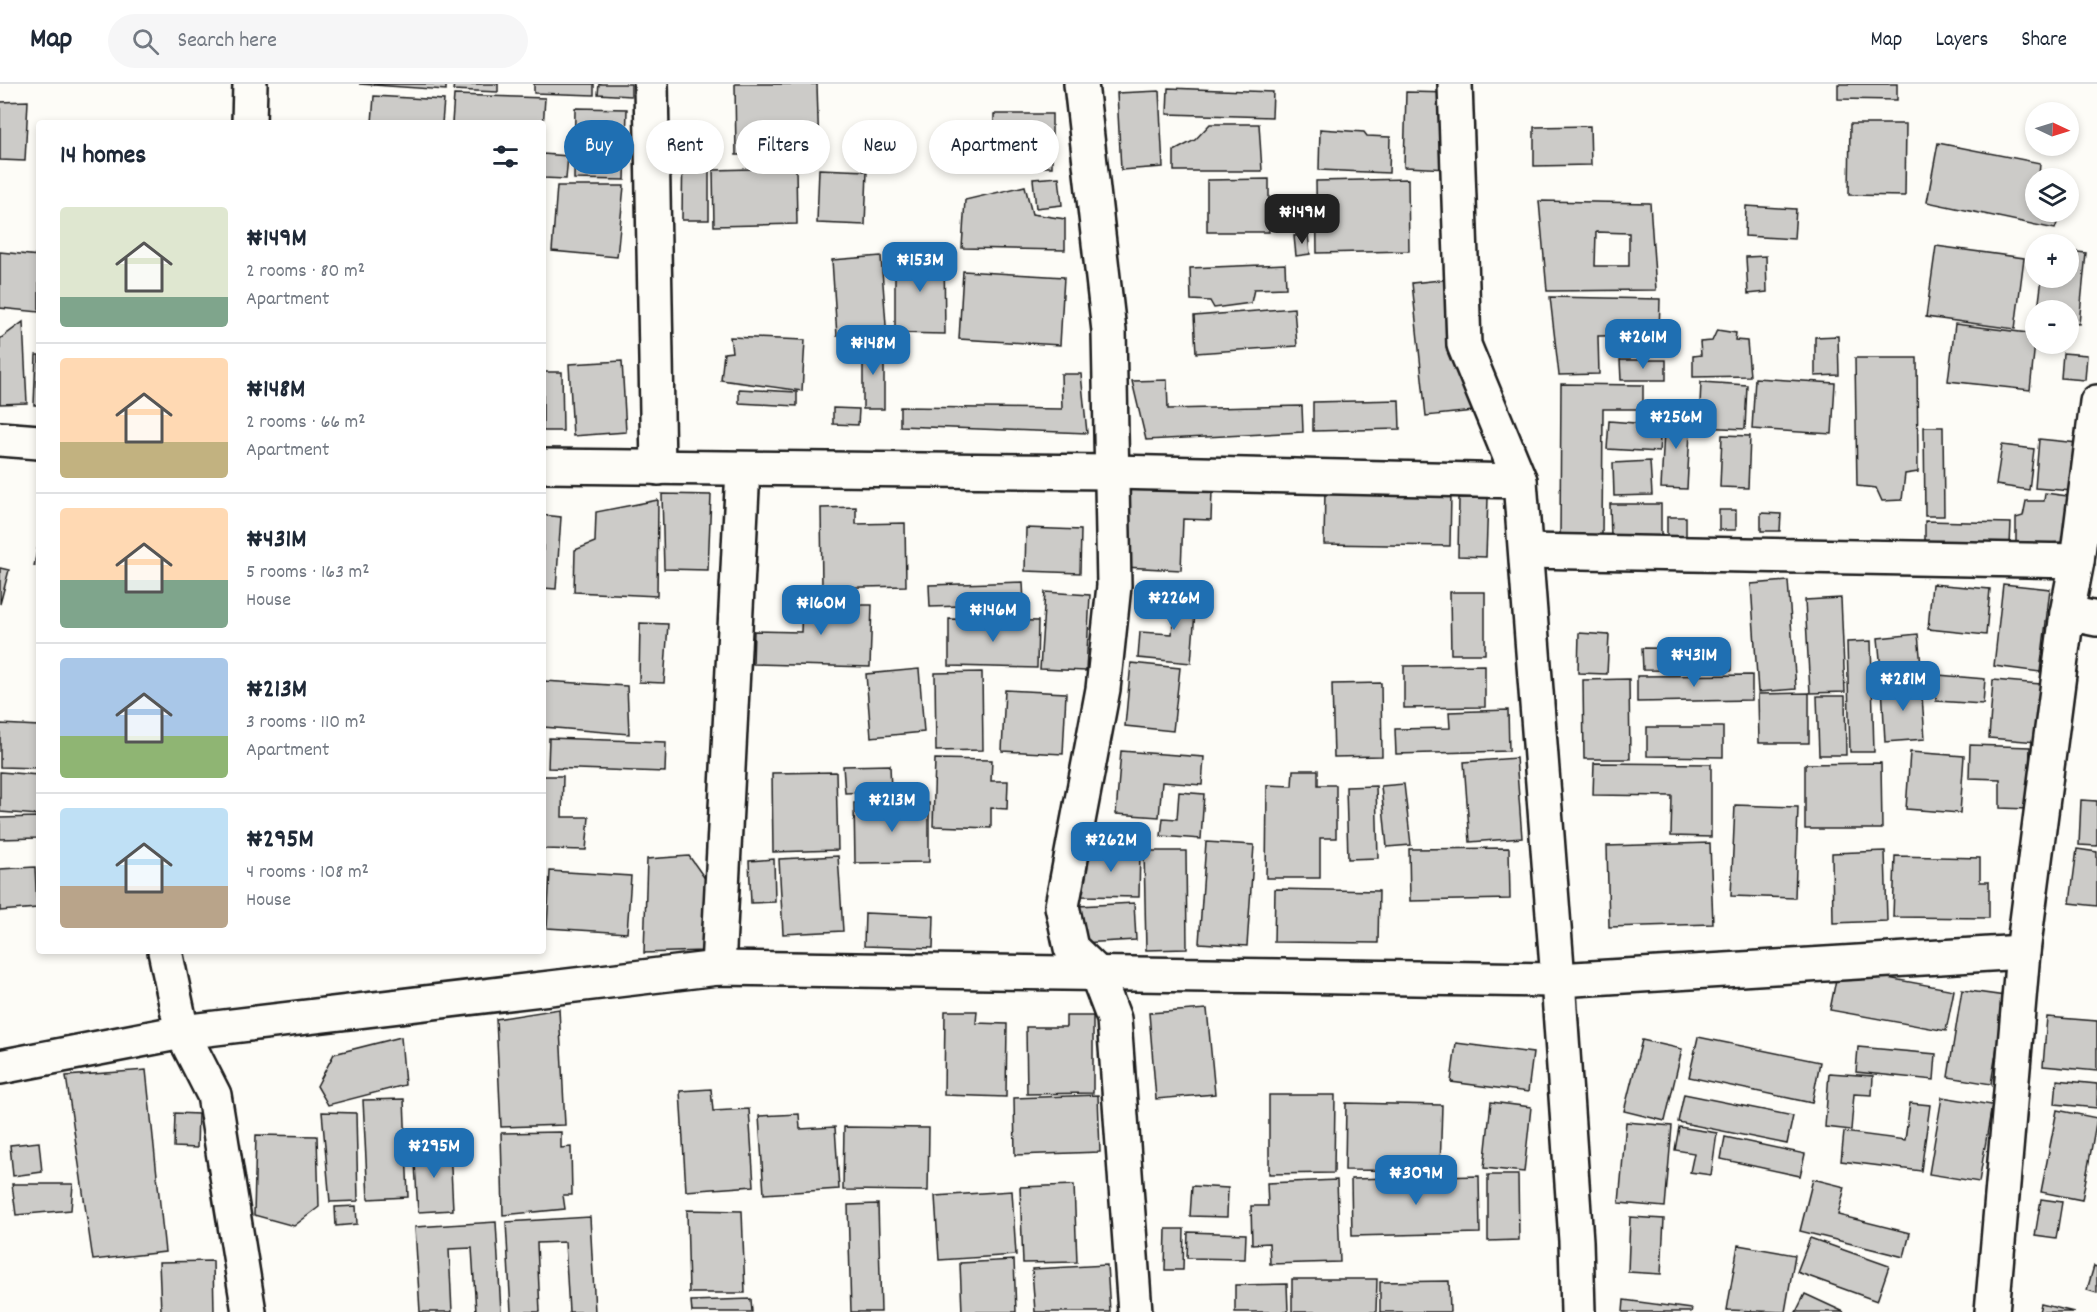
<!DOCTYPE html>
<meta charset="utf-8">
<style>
:root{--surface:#fff;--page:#f6f6f7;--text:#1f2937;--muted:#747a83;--line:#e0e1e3;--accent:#1f6fb2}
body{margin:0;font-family:Dekko,sans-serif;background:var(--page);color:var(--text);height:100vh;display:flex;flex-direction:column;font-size:22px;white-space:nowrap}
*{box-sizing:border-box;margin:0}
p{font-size:20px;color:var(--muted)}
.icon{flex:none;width:33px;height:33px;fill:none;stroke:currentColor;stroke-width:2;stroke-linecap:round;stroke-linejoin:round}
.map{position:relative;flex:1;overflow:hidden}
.sheet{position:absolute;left:36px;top:36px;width:510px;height:834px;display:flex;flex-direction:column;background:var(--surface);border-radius:6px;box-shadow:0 3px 9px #0003}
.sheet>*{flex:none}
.top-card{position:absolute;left:564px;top:36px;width:570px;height:54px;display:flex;gap:12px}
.needle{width:39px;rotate:94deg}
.buttons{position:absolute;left:2025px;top:18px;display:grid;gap:12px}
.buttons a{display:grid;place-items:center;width:54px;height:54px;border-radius:50%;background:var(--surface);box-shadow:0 3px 9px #0003;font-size:30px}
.price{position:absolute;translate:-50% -51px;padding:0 14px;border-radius:12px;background:var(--accent);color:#fff;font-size:20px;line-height:39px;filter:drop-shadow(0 2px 3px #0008)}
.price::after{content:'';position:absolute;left:50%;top:36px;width:18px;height:14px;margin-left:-9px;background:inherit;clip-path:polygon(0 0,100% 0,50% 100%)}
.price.selected{background:#222;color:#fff}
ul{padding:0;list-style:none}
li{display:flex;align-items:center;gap:18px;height:150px;padding:0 24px}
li+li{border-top:2px solid var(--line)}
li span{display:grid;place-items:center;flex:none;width:168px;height:120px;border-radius:6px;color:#555}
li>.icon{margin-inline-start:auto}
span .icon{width:72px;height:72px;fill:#fffc;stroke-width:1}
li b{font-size:26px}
h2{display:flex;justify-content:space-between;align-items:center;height:72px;padding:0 24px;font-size:26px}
.tag{padding:0 21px;border-radius:27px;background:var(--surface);box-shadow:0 3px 9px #0003;font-size:21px;line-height:54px}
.tag.selected{background:var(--accent);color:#fff}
header{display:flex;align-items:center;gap:36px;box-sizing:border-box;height:84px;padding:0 30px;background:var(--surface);border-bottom:2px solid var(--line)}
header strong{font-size:28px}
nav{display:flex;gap:33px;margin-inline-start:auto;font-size:21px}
.search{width:420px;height:54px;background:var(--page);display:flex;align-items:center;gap:15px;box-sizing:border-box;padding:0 21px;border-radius:33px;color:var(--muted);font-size:22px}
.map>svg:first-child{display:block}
.building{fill:#cccbc8;stroke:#1c1c1c;stroke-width:1.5;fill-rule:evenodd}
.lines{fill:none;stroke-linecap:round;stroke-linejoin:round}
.street-casing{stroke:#1c1c1c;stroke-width:38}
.street{stroke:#fdfcf7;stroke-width:33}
</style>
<header>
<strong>Map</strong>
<div class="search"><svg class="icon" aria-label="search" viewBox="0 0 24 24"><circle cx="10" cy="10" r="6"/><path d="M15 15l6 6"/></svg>Search here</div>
<nav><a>Map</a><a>Layers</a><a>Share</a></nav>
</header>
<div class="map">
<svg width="2097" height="1228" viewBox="0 0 2097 1228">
<rect width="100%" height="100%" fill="#fdfcf7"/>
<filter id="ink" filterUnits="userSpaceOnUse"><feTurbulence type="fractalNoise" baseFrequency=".0167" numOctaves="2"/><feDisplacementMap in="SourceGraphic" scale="12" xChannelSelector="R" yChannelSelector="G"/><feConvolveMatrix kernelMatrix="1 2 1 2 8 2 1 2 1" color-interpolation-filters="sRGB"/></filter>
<g filter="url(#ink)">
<!-- building -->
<g class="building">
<path d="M359 0H446V6Z"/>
<path d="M454 0H498V8L453 6Z"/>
<path d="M534 0H594V11L534 9Z"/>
<path d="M599 0H631V12L598 10Z"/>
<path d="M735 0H817L819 70 736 71Z"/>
<path d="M1838 0H1897V16L1838 15Z"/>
<path d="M1168 4 1273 8 1272 33 1167 30Z"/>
<path d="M1159 7 1163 83 1121 86 1117 9Z"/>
<path d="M1406 8 1453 9 1451 85 1404 83Z"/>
<path d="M454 11 545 14 543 44V39H452Z"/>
<path d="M374 12 444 16 442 39H372Z"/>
<path d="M28 17 25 77 0 76V18Z"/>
<path d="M575 24 627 25 625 96 574 95Z"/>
<rect x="994" y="30" width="58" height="53"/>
<path d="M1210 40H1259L1262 87H1174V67L1195 56Z"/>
<path d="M1850 40H1906L1905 112 1849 111Z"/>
<path d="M1590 42 1591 81 1534 82V43Z"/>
<path d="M1320 45 1364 48 1367 52 1390 53 1389 89 1319 86Z"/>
<path d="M683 53 709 54V136H682Z"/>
<path d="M1938 59 2040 79 2039 92 2047 94H2036V128H2061L2055 145 1927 118Z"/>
<path d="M543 70 568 72 566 95 543 94Z"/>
<path d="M796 84 797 140 714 142 713 86Z"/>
<path d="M819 85 867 87 865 141 817 139Z"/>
<path d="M1059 93 1062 121 1036 124 1033 95Z"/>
<path d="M1269 95V148H1207V96Z"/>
<path d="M1408 95 1409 167 1317 169 1316 97Z"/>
<path d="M557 102H624L617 173 552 167Z"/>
<path d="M1025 102 1032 130 1065 135V166L962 164 965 116Z"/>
<path d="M1295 117H1308V141H1294Z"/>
<path d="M1539 117 1650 119 1656 206 1547 207ZM1596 148 1629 149V182H1595Z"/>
<path d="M1746 122 1796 125 1794 155 1745 152Z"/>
<path d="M1308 150 1310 170 1296 172 1294 152Z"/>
<path d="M1936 162 2024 174 2015 245 1926 233Z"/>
<path d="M2068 167 2086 169 2079 240 2068 239V226H2038L2042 194H2068Z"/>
<path d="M0 168 39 172V228L0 224Z"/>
<path d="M895 169H944L945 250 895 249Z"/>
<path d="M881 172 887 255 837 252 832 176Z"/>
<path d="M1766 172 1767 208 1748 210 1746 173Z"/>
<path d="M1285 180 1286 204 1254 205 1251 219 1214 224 1210 217 1191 216 1190 184Z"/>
<path d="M963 187 1064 193 1060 261 959 255Z"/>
<path d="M1470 193 1483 326 1426 332 1412 199Z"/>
<path d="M1550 213 1660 215 1659 251 1598 252 1599 290 1559 291Z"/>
<path d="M1294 224 1297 262 1196 269 1194 232Z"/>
<path d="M23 238 27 319 0 320V255Z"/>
<path d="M1955 240 2036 250 2030 306 1948 297Z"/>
<path d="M1717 246 1736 249 1735 256 1747 257 1750 292 1693 293V272L1701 271 1700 258 1712 257Z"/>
<path d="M1838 252 1839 291 1815 292V253Z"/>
<path d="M730 253 805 256 802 307 721 296 724 269 732 268Z"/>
<rect x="863" y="260" width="21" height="65"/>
<path d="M2063 269 2087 271 2085 296 2061 294Z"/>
<path d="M36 271H39V321H34Z"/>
<path d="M1855 274H1917L1918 388 1905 390 1902 416 1882 417 1876 404 1857 402Z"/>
<path d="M1620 276H1666V296H1621Z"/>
<path d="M622 277 626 348 573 352 569 280Z"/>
<path d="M543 288H562L563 347H543Z"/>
<path d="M1061 290H1081L1087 349 900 342V323L1062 325Z"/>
<path d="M1755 294 1835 299 1832 350 1752 345Z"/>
<path d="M1167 296 1168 325 1302 322 1303 348 1146 356 1132 297Z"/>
<path d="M1701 298 1747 301 1745 345 1699 343Z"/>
<path d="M1561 300 1643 301V325H1603L1602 453H1560Z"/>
<path d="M739 305 797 308V322L739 319Z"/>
<path d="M1399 316 1400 345 1313 347V318Z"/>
<path d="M833 324 859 325 858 341 833 340Z"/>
<path d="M1665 327 1691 328 1687 405 1661 404Z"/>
<path d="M1609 337 1661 341 1659 368 1607 365Z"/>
<path d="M1924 343H1943L1944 432H1925Z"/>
<path d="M1722 351 1750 352 1748 404 1720 403Z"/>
<path d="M2039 355 2078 359 2073 407 2035 404Z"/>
<path d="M2002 361 2034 365 2029 406 1996 401Z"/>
<path d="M1650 377 1652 411 1614 412 1613 379Z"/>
<path d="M1126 404 1212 406 1211 436 1183 435 1181 486 1124 483Z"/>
<path d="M1325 405 1451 409 1450 462 1324 460Z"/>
<path d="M2045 409 2075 413 2064 458 2016 461V434L2023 432 2026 417H2044Z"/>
<path d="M662 410 711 411 708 486 664 485Z"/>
<path d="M1459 414H1488L1486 473 1458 472Z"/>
<path d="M658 416 657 512 574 508 575 466 595 458 596 428Z"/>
<path d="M1610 420H1661V454H1611Z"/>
<path d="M856 423V440L905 439 906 502 822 504 821 424Z"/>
<rect x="1719" y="426" width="17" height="20"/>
<path d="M1761 429 1781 430 1780 447H1761Z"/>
<path d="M543 431 561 433 556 505 543 504Z"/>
<rect x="1667" y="433" width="19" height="24"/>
<path d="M1925 437 2011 439 2010 462 1925 460Z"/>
<path d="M1026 444 1081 446 1080 489 1025 487Z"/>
<path d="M39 457V481L34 482Z"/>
<path d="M0 484 9 486 0 520Z"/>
<path d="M1788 497 1796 605 1758 608 1751 500Z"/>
<path d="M1023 498 1024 520 930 523 929 501Z"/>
<path d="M1176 500 1197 502 1191 579 1138 574 1140 548 1172 550Z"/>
<path d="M1932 500 1990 505 1986 551 1928 545Z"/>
<path d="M2003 500 2050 505 2040 588 1994 582Z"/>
<path d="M814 508 848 509V521H872L870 583 753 580 754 547 801 548 802 521 814 522Z"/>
<path d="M1045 508 1090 511 1086 587 1040 585Z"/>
<path d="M1450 508H1485V570H1451Z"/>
<path d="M1841 514 1845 608 1810 609 1805 516Z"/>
<path d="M949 535 1038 537 1037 584 949 582Z"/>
<path d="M640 539 668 540 664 599 639 598Z"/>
<path d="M1579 549 1609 551 1607 590 1578 589Z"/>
<path d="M1918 550 1922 592 1882 596 1878 554Z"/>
<path d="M1871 557 1874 668H1850L1847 558Z"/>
<path d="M1642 564 1731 565V587L1643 586Z"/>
<path d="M1131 579 1180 584 1173 647 1125 642Z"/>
<path d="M1485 581V623L1404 624V582Z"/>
<path d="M919 585 924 648 871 653 866 590Z"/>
<path d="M982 588 983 666 936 667 935 589Z"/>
<path d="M1752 591V616L1637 618V592Z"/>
<path d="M1938 591 1985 595 1983 620 1936 617Z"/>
<path d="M1629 595 1630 675H1584L1583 596Z"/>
<path d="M1993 596 2041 600 2037 658 1989 654Z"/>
<path d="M543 597 627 602 629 650 543 643Z"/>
<path d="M1921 598 1925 655 1885 658 1882 601Z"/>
<path d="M1381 599 1382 672 1334 673 1332 600Z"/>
<path d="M1005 606 1066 609 1063 670 1002 667Z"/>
<path d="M1809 609V659H1759L1758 610Z"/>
<path d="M1817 612H1845L1846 671H1819Z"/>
<path d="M1508 626 1509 667 1396 670 1395 645 1450 644 1449 628Z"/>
<path d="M0 640 39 642V684L0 683Z"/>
<path d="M1647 643H1723V673L1647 672Z"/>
<path d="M549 654 666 658 665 688 548 684Z"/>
<path d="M1970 661 2030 663 2028 725 2000 724V695L1969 694Z"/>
<path d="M1121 667 1204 673 1202 701 1162 698 1159 733 1116 730Z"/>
<path d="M1910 668 1964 672 1960 729 1906 725Z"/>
<path d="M1516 674 1522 754 1470 758 1464 678Z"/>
<path d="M935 675 992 676 991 697H1008L1007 725 991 724V744L933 742Z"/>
<path d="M1594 679 1711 680V753L1671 752 1672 712 1593 711Z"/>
<path d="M1881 679 1882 745H1805V680Z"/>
<path d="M890 681 891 707 845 709 843 682Z"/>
<path d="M1293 686H1318V701H1336V754H1320V794H1266L1267 701 1292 702Z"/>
<path d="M0 688 39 691V731L0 728Z"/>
<path d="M836 688 838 766 773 768 772 689Z"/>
<path d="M543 692H563L562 733H589L586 766 543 765Z"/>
<path d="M1404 700 1411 761 1387 763 1381 702Z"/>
<path d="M1376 702 1378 774 1348 775 1346 703Z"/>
<path d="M1179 708 1204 710 1201 755 1161 752 1163 734 1177 735Z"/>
<path d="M2081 716 2097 717V762L2079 761Z"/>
<path d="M854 719H929V778L855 779Z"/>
<path d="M1735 721 1798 723 1795 814 1731 812Z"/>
<path d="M37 733 38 754 0 755V734Z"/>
<path d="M1206 758 1254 761 1247 862 1199 859Z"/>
<path d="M1710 759 1713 840 1609 843 1607 762Z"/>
<path d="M1509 764 1510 815 1410 817 1409 765Z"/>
<path d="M1082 765 1140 766 1139 813 1081 812Z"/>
<path d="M2077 765 2097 768V822L2070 819Z"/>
<path d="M1144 767H1186L1187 865 1146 866Z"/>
<path d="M1885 767 1887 837 1833 839 1832 769Z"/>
<path d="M689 772 706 796 703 867 644 869 647 775Z"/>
<path d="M838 772 843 847 783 850 779 775Z"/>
<path d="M1895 772 1980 774V798H1989V834L1893 833Z"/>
<path d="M774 775 775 818 751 819 749 777Z"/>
<path d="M35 783 37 824 0 827V785Z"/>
<path d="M550 787 631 792 627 849 547 844Z"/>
<path d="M1275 805 1379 807 1378 859 1274 858Z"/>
<path d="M1134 819 1136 856 1080 859 1078 822Z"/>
<path d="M865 829 934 832 933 864 864 862Z"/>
<path d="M1838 885 1954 906 1946 947 1830 926Z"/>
<path d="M1962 906 2005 912 1991 1000 1948 993Z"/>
<path d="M559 925 565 1041 501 1043 496 935Z"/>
<path d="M1207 925 1215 1010 1156 1015 1149 929Z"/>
<path d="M945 927H977L976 939 1007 940 1006 1013 944 1011Z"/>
<path d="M1066 932H1093V1009L1027 1010 1026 943H1066Z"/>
<path d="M2047 933 2097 937V987L2043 982Z"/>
<path d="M401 953 405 1001 328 1021 317 1002 334 970Z"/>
<path d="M1698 953 1820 978 1812 1019 1689 993Z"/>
<path d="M1642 956 1682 965 1665 1037 1624 1027Z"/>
<path d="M1456 959 1533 969 1528 1008 1451 998Z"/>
<path d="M1858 963 1936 970 1934 996 1856 988Z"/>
<path d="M146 986 165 1168 93 1176 66 992Z"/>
<path d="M1829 989 1873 992 1872 1011 1854 1010 1851 1046 1825 1043Z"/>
<path d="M2057 996 2097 1000V1024L2055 1020Z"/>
<path d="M711 1005 713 1027 749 1025 754 1102 686 1107 680 1007Z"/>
<path d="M1684 1010 1793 1032 1787 1060 1678 1038Z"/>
<path d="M1098 1011 1100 1068 1015 1071 1014 1014Z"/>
<path d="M1269 1011H1335L1334 1089 1269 1090Z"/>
<path d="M1942 1013 1992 1021 1979 1098 1929 1090Z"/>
<path d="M404 1015 408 1113 368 1115 363 1016Z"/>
<path d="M1491 1018 1531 1023 1524 1088 1484 1084Z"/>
<path d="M1346 1019 1442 1021 1440 1087 1345 1086Z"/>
<path d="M1910 1019 1930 1021 1921 1087 1841 1077 1844 1048 1905 1056Z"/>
<path d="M2057 1026 2097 1034 2082 1116 2041 1108Z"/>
<path d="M322 1028 356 1029 358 1117 330 1118Z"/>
<path d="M175 1029 198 1030 197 1064 174 1063Z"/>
<path d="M799 1030 800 1045 835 1043 839 1105 764 1110 759 1032Z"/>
<path d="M1626 1038 1672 1042 1665 1123 1619 1119Z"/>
<path d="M844 1043 929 1044 928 1107 843 1106Z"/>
<path d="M1679 1043 1717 1049 1711 1091 1690 1088 1694 1069 1675 1066Z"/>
<path d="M561 1048V1064L571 1063 572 1111H563L565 1125 503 1131 501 1049Z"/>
<path d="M256 1051 317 1052 319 1123 294 1142 254 1131Z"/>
<path d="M1725 1053 1805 1070 1800 1092 1721 1075Z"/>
<path d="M39 1058 42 1088 13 1092 10 1061Z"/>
<path d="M450 1063 453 1126 418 1128 414 1064Z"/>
<path d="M1488 1091H1518L1519 1156 1488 1157Z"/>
<path d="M1479 1092 1480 1149 1352 1152 1351 1095Z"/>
<path d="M1813 1095 1845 1103 1838 1131 1910 1149 1904 1173 1800 1147Z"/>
<path d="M1337 1096 1340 1178 1270 1180 1269 1159 1252 1160 1251 1122H1268L1267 1099Z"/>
<path d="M12 1100H73L71 1126 16 1131Z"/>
<path d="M1074 1101 1077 1178 1023 1179 1020 1103Z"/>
<path d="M1192 1102 1228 1104 1227 1133 1190 1132Z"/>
<path d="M1012 1107 1016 1171 939 1176 935 1112Z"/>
<path d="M2041 1115 2062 1118 2056 1155 2035 1152Z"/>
<path d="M878 1120 881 1228H851L848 1121Z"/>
<path d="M356 1122 357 1140 336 1142 335 1123Z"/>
<path d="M687 1126 742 1127 745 1209H689Z"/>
<path d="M590 1133 595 1228H569L565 1158 537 1159 540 1228H511L506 1138Z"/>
<path d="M1630 1133 1664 1135 1661 1190 1628 1188Z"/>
<path d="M496 1138 501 1228H476L472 1164 449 1165 452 1228H420L415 1143Z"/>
<path d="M1166 1145H1184L1183 1186H1165Z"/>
<path d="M1188 1148 1246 1150 1245 1175 1187 1174Z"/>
<path d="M1810 1154 1889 1182 1877 1217 1797 1188Z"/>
<path d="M1738 1161 1795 1171 1785 1228 1727 1226Z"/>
<path d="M1014 1176 1016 1228H962L960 1179Z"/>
<path d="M213 1177 214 1228H161L159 1178Z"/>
<path d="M1107 1181 1110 1228H1035L1032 1185Z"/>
<path d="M2094 1182 2097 1183V1209L2087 1206Z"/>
<path d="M1292 1195H1377L1376 1228H1292Z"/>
<path d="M1449 1197 1450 1228H1380V1198Z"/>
<path d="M1287 1200 1288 1228H1235V1201Z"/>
<path d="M1805 1210 1844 1228H1796Z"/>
<path d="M751 1215 752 1228H692L691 1217Z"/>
<path d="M1624 1216 1692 1225 1691 1228H1623Z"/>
<path d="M2041 1220 2074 1228H2039Z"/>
</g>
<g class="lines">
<!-- street casing -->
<g class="street-casing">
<g id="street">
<path d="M651 0 658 384"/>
<path d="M1081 0 1109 247 1114 502 1103 605 1062 822 1071 864 1096 888 1114 935 1135 1228"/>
<path d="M1455 0 1464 261 1520 397 1558 896 1576 1157 1578 1228"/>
<path d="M249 39 250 0"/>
<path d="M0 355 39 358"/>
<path d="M543 382 1112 388 1520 397"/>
<path d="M1526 467 2077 477"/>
<path d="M2067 529 2097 535"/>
<path d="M165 867 182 948 214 1011 249 1228"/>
<path d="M718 884 743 385"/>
<path d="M0 983 182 948 718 884 1558 896 2023 868"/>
<path d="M1992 1228 2023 868 2067 529 2077 477 2097 318"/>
</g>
</g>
<!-- street -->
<use href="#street" class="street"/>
</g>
</g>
</svg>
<div class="buttons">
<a><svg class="needle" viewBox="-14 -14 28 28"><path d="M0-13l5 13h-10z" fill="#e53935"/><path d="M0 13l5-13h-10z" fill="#747a83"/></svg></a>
<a><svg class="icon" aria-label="layers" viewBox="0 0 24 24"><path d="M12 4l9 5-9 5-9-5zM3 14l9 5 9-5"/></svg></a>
<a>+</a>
<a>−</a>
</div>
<b class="price selected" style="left:1302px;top:161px">₦149M</b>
<b class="price" style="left:920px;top:209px">₦153M</b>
<b class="price" style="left:1643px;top:286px">₦261M</b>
<b class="price" style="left:873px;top:292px">₦148M</b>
<b class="price" style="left:1676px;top:366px">₦256M</b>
<b class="price" style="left:1174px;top:547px">₦226M</b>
<b class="price" style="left:821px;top:552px">₦160M</b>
<b class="price" style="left:993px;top:559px">₦146M</b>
<b class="price" style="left:1694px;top:604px">₦431M</b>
<b class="price" style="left:1903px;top:628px">₦281M</b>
<b class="price" style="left:892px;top:749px">₦213M</b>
<b class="price" style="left:1111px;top:789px">₦262M</b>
<b class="price" style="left:434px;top:1095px">₦295M</b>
<b class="price" style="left:1416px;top:1122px">₦309M</b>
<div class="top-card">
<a class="tag selected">Buy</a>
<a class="tag">Rent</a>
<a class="tag">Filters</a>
<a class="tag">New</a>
<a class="tag">Apartment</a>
</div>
<section class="sheet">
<h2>14 homes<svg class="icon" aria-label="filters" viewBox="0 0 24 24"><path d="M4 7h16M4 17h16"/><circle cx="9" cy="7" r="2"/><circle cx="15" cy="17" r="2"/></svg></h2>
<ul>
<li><span style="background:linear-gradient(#dfe7d0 75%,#7fa58c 0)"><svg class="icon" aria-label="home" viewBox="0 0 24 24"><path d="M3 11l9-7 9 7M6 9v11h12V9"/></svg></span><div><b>₦149M</b><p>2 rooms · 80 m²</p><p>Apartment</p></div></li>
<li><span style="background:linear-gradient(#ffd9b3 70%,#c2b280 0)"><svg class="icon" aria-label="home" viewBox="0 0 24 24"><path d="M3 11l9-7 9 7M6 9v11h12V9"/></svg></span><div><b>₦148M</b><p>2 rooms · 66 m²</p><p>Apartment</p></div></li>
<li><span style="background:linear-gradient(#ffd9b3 60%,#7fa58c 0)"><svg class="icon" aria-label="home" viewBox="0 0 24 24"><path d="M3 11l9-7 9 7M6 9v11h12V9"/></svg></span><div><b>₦431M</b><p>5 rooms · 163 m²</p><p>House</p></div></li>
<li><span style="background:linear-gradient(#a9c7e8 65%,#8fb573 0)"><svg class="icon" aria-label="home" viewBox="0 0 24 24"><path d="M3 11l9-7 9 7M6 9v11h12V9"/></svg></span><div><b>₦213M</b><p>3 rooms · 110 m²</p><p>Apartment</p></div></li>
<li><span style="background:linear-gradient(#bfe0f5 65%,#b9a48a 0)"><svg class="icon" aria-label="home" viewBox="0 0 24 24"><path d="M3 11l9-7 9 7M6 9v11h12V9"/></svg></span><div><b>₦295M</b><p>4 rooms · 108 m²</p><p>House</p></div></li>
</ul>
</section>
</div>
